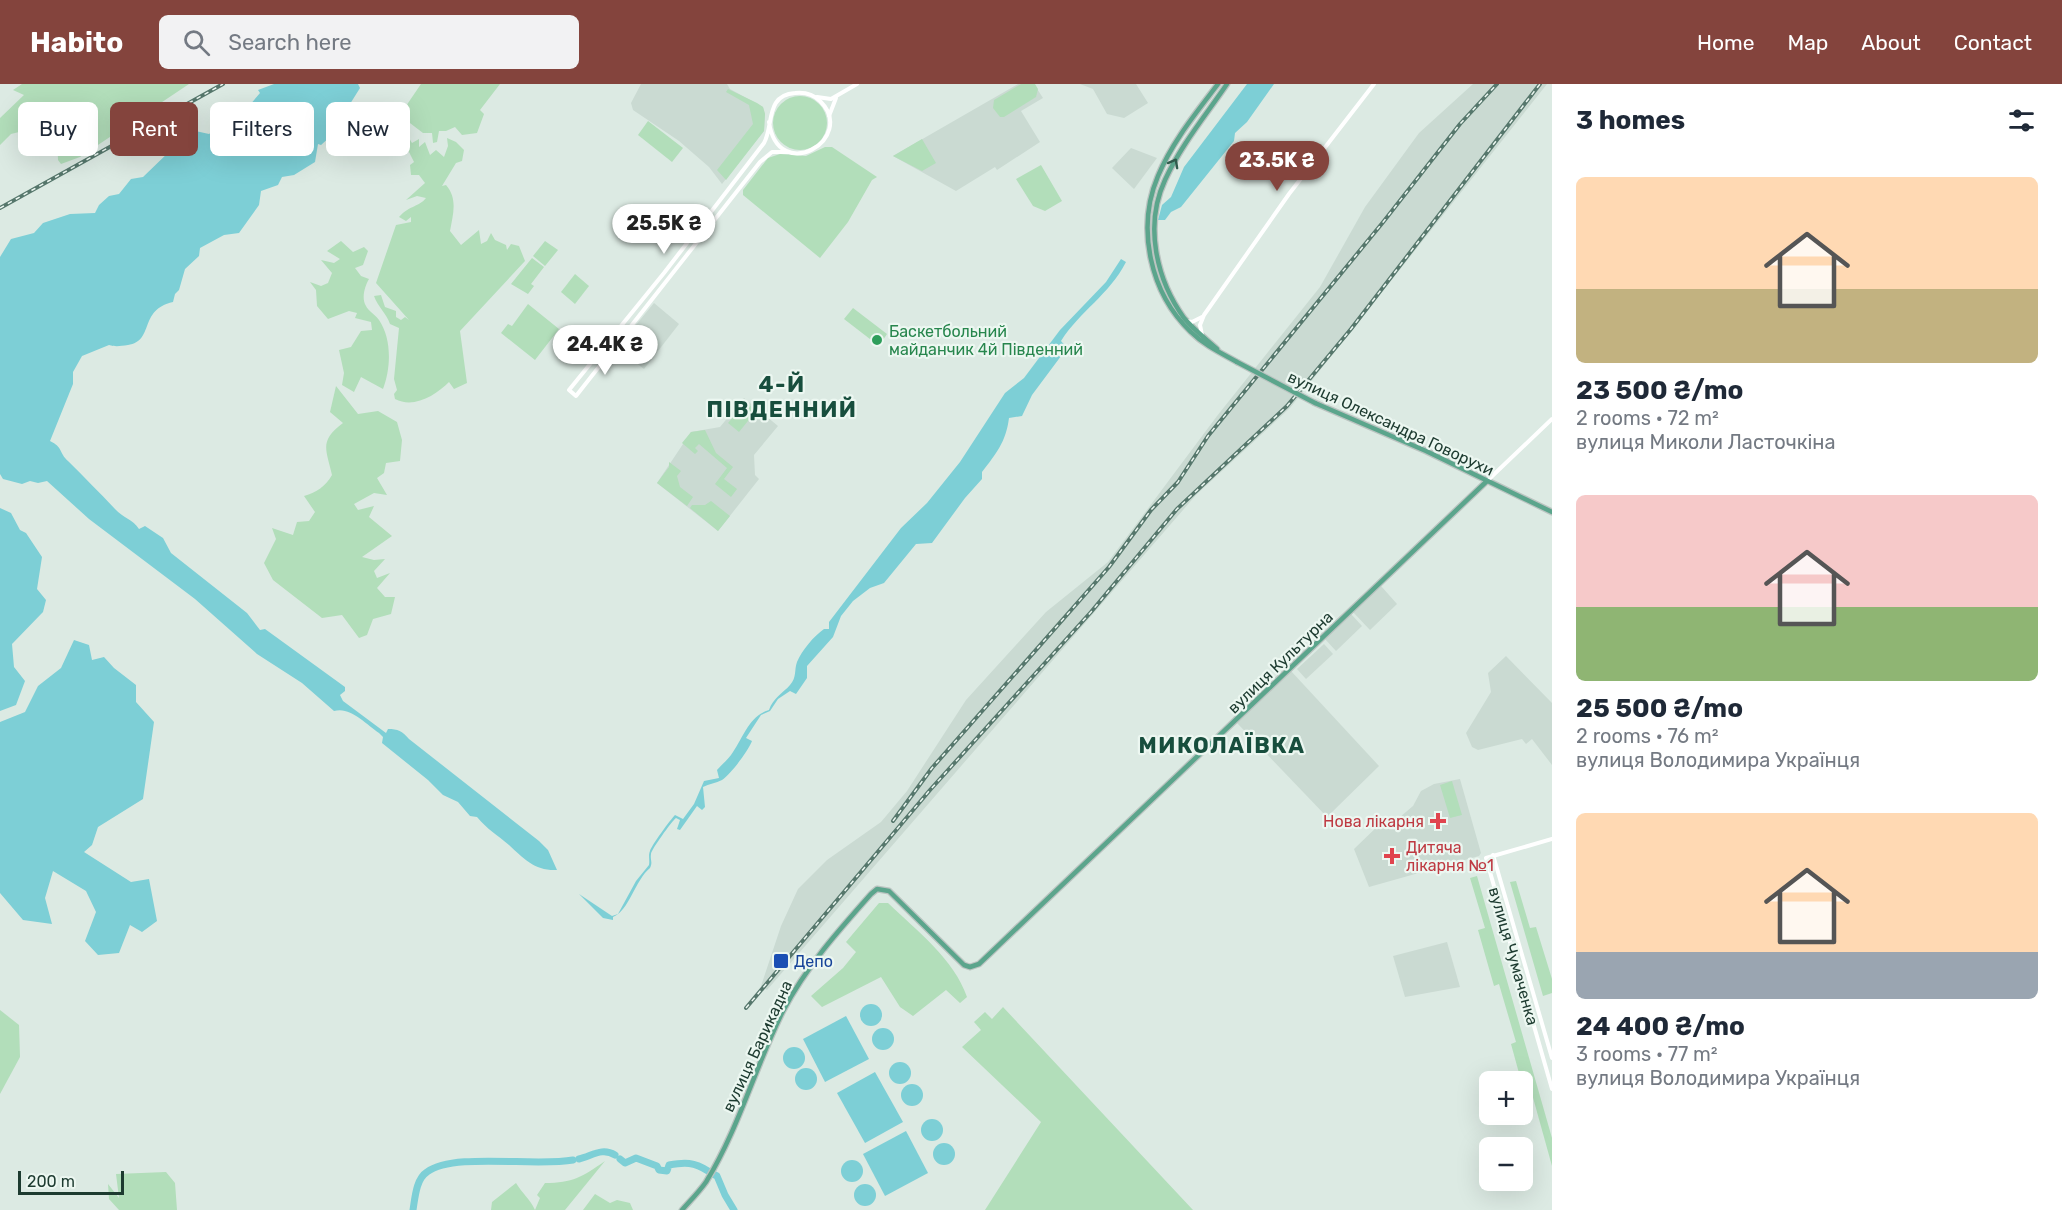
<!DOCTYPE html>
<meta charset="utf-8">
<style>
:root{--surface:#fff;--page:#f2f2f3;--text:#1f2937;--muted:#747a83;--accent:#84443d}
body{margin:0;font-family:Rubik,sans-serif;background:var(--page);color:var(--text);height:100vh;display:flex;flex-direction:column;font-size:22px;white-space:nowrap}
*{box-sizing:border-box;margin:0}
p{font-size:20px;color:var(--muted)}
.icon{flex:none;width:33px;height:33px;fill:none;stroke:currentColor;stroke-width:2;stroke-linecap:round;stroke-linejoin:round}
.map{position:relative;flex:1;overflow:hidden}
.sheet{display:flex;flex-direction:column;background:var(--surface);width:510px}
.sheet>*{flex:none}
.hud{position:absolute;left:18px;top:18px;width:570px;height:54px;display:flex;gap:12px}
.fabs{position:absolute;left:1479px;top:987px;display:grid;gap:12px}
.fabs a{display:grid;place-items:center;width:54px;height:54px;border-radius:9px;background:var(--surface);box-shadow:0 6px 24px #0002;font-size:30px}
.scale{position:absolute;left:18px;bottom:15px;width:106px;box-sizing:border-box;padding-left:6px;border:3px solid #1d3b30;border-top:0;font-size:16px;line-height:21px;white-space:nowrap;color:#1d3b30;-webkit-text-stroke:4px #ecf7f1;paint-order:stroke}
.price{position:absolute;translate:-50% -51px;padding:0 14px;border-radius:21px;background:#fff;color:#222;font-size:20px;line-height:39px;filter:drop-shadow(0 2px 3px #0008)}
.price::after{content:'';position:absolute;left:50%;top:36px;width:18px;height:14px;margin-left:-9px;background:inherit;clip-path:polygon(0 0,100% 0,50% 100%)}
.price.selected{background:var(--accent);color:#fff}
ul{padding:0;list-style:none}
li{display:grid;align-content:center;gap:12px;height:318px;padding:0 24px}
li span{display:grid;place-items:center;height:186px;border-radius:9px;color:#555}
li>.icon{margin-inline-start:auto}
span .icon{width:108px;height:108px;fill:#fffc;stroke-width:1}
li b{font-size:26px}
h2{display:flex;justify-content:space-between;align-items:center;height:72px;padding:0 24px;font-size:26px}
.tag{padding:0 21px;border-radius:9px;background:var(--surface);box-shadow:0 6px 24px #0002;font-size:21px;line-height:54px}
.tag.selected{background:var(--accent);color:#fff}
header{display:flex;align-items:center;gap:36px;box-sizing:border-box;height:84px;padding:0 30px;background:var(--accent);color:#fff}
header strong{font-size:28px}
nav{display:flex;gap:33px;margin-inline-start:auto;font-size:21px}
.search{width:420px;height:54px;background:var(--page);display:flex;align-items:center;gap:15px;box-sizing:border-box;padding:0 21px;border-radius:9px;color:var(--muted);font-size:22px}
main{display:flex;flex:1;min-height:0}
.map>svg:first-child{display:block}
.built{fill:#cadad2}
.green{fill:#b2deba}
.water{fill:#7dcfd6}
.lines{fill:none;stroke-linecap:round;stroke-linejoin:round}
.river{stroke:#7dcfd6;stroke-width:7}
.major-casing{stroke:#bbc4c1;stroke-width:7}
.minor{stroke:#fff;stroke-width:4}
.major{stroke:#5ba58c;stroke-width:4.5}
.rail-casing{stroke:#56776c;stroke-width:4}
.rail{stroke:#ecf7f1;stroke-width:1.5;stroke-dasharray:4.5;stroke-linecap:butt}
.major-bridge-casing{stroke:#bbc4c1;stroke-width:7;stroke-linecap:butt}
.major-bridge{stroke:#5ba58c;stroke-width:4.5}
.oneway{stroke:#305b4c}
.leisure-dot{fill:#2e9e5b;stroke:#ecf7f1;stroke-width:2}
.health-dot{fill:#e0444e;stroke:#ecf7f1;stroke-width:2}
.transit-dot{fill:#1a4fb4;stroke:#ecf7f1;stroke-width:2}
.labels{text-anchor:middle;stroke-width:4.5;stroke-linejoin:round;paint-order:stroke}
.leisure-label{font-size:16px;fill:#27864d;stroke:#ecf7f1;text-anchor:start}
.street-label{font-size:16px;fill:#1d3b30;stroke:#ecf7f1}
.health-label{font-size:16px;fill:#be3a42;stroke:#ecf7f1;text-anchor:end}
.transit-label{font-size:16px;fill:#164399;stroke:#ecf7f1;text-anchor:start}
.district-label{font-size:22px;font-weight:bold;letter-spacing:1.5px;fill:#174e3d;stroke:#ecf7f1}
</style>
<header>
<strong>Habito</strong>
<div class="search"><svg class="icon" aria-label="search" viewBox="0 0 24 24"><circle cx="10" cy="10" r="6"/><path d="M15 15l6 6"/></svg>Search here</div>
<nav><a>Home</a><a>Map</a><a>About</a><a>Contact</a></nav>
</header>
<main>
<div class="map">
<svg width="1552" height="1126" viewBox="0 0 1552 1126">
<rect width="100%" height="100%" fill="#dceae3"/>
<!-- built -->
<g class="built">
<path d="M641 0H727L730 5 763 23 765 30 764 47 722 100 709 83 679 57 633 26 631 19Z"/>
<path d="M1018 0H1034L1043 14 1021 27 1040 58 997 86 995 83 956 107 893 72Z"/>
<path d="M1080 0H1136L1148 19 1124 34 1107 30 1093 5Z"/>
<path d="M1473 0H1547L1290 324 1196 411 767 906 761 902 781 842 798 805 827 776 881 738 907 707 966 616 1046 528 1108 478 1217 332 1320 203 1365 123 1419 49Z"/>
<path d="M1131 64 1157 74 1134 105 1112 84Z"/>
<path d="M654 219 679 240 644 285 617 264Z"/>
<path d="M744 314 778 342 754 371 755 391 759 395 718 447 657 399 691 348 720 343Z"/>
<path d="M1381 502 1397 520 1370 546 1353 528Z"/>
<path d="M1351 530 1362 542 1336 567 1325 555Z"/>
<path d="M1324 560 1333 570 1306 595 1297 585Z"/>
<path d="M1506 572 1552 619V681L1532 655 1526 660 1522 655 1478 666 1472 663 1466 649 1491 608 1488 589Z"/>
<path d="M1291 587 1379 682 1327 733 1237 639Z"/>
<path d="M1460 695 1481 769 1479 772 1369 803 1354 765 1381 739 1386 745 1413 722 1421 707 1434 700Z"/>
<path d="M1447 858 1460 903 1405 913 1393 872Z"/>
</g>
<!-- green -->
<g class="green">
<path d="M22 0H189L80 73 61 80 58 76 57 53H33L34 34 21 41 27 46 11 50 0 61V34L24 11 13 6Z"/>
<path d="M421 0H500L480 26 484 30 477 49 462 51 455 43 446 47H439L437 58 433 59 432 49H423L406 36V22Z"/>
<path d="M1021 0H1035L1038 5 1036 13 1004 33H1000L993 24 994 16Z"/>
<path d="M728 5 757 19 763 23 765 30 764 47 726 96 717 86 753 40 749 21 726 8Z"/>
<circle cx="800" cy="39" r="27"/>
<path d="M648 37 683 64 672 78 638 51Z"/>
<path d="M409 54 412 59 419 55V63L425 58 430 71 436 66 444 73 448 62 447 54 456 58 464 66 462 77 456 79 442 102 446 101C458 115 453 130 450 147L461 161 479 146 481 160 487 157 491 149 495 156 506 161 507 166 511 160 519 162 525 177 460 247 467 299 454 305 449 298C436 311 414 325 395 315L394 310 397 306 394 295 399 244 390 240C386 229 378 223 374 212L381 211 385 223 396 227V233L401 236 405 233 409 236 376 199 396 141 411 138V133L406 137 399 133C410 121 419 123 426 114L417 112 406 116 425 99 419 91H411L410 81 414 78 406 62Z"/>
<path d="M922 55 936 79 922 87 893 72Z"/>
<path d="M825 63H832L877 93 872 96 848 138 820 174 743 111V106L768 74 780 70 806 72Z"/>
<path d="M1041 81 1062 117 1045 127 1033 122 1016 95Z"/>
<path d="M341 157 353 168 364 163 368 167 363 181 355 184 361 192 369 195C365 202 361 214 366 222 368 227 376 231 379 236 392 255 391 284 383 305L361 293 354 308 342 301 344 289 339 266 351 263 361 247 372 246 371 238 355 234 357 229 349 227 328 235 317 222 316 206 310 198 321 202 328 199 332 189 321 176 334 179 340 175 327 167Z"/>
<path d="M545 157 558 166 545 182 533 172Z"/>
<path d="M532 174 544 183 531 200 534 202 528 210 511 200Z"/>
<path d="M575 190 589 202 575 220 561 208Z"/>
<path d="M528 220 559 245 535 276 501 249 508 240 512 242Z"/>
<path d="M853 224 887 250 879 262 844 235Z"/>
<path d="M336 302 358 330 378 327 397 338 402 356 400 377 386 379 384 389 377 394 387 411 374 409 354 420 358 426 374 422 369 433 392 452 362 473 374 476 385 475 374 487 377 494 390 489 377 504 385 513H395L391 530 373 535 367 551 359 554 342 531 322 534 273 496 264 479 276 455 272 444 293 451 297 438 309 437 315 428 304 412C317 408 325 403 332 391 326 365 319 357 343 339L330 328Z"/>
<path d="M746 318 756 327 739 348 728 339Z"/>
<path d="M705 346 716 369 733 383 724 395 737 405 731 413 715 400 727 384 699 360 695 364 698 367 695 370 682 359 691 348Z"/>
<path d="M669 378 681 387 677 392 680 403 693 413 687 422 657 399 669 383Z"/>
<path d="M711 417 730 432 718 447 690 424 692 421H705Z"/>
<path d="M1452 697 1462 731 1450 734 1440 701Z"/>
<path d="M1477 792 1552 1054V1082L1532 1010 1525 1011 1511 960 1516 958 1501 907 1499 900 1494 902 1478 846 1485 844 1470 794Z"/>
<path d="M1516 797 1530 844 1536 843 1552 895V909L1543 912 1510 798Z"/>
<path d="M879 819H888C917 847 954 875 967 913L960 919 946 906 913 932 900 923 881 893 822 923 811 912 843 884 856 868 846 858Z"/>
<path d="M1003 923 1193 1126H985L1041 1038 962 963 981 946 974 938 985 928 992 935Z"/>
<path d="M0 926 19 941 20 973 0 1010Z"/>
<path d="M605 1077 565 1126H535L540 1114 537 1111 545 1099C573 1099 582 1093 605 1077Z"/>
<path d="M166 1088 175 1099 177 1126H119L109 1115 108 1100 119 1114 116 1090Z"/>
<path d="M516 1099C522 1109 530 1115 535 1126H491L492 1118Z"/>
<path d="M595 1110 610 1119 617 1116 630 1119 633 1126H583Z"/>
</g>
<!-- water -->
<g class="water">
<path d="M274 0H358L360 4 345 28 342 42 321 61 318 60 315 78 294 91 282 93 278 101 261 107 259 121 239 149 224 151 200 164 199 172 185 185 179 206 175 210 173 218C138 226 155 257 128 261 120 262 116 263 109 261L82 272 73 288V300L50 357C63 363 59 369 68 377 84 393 99 408 115 425 123 434 133 435 139 445L145 442 163 454 171 469 247 529 260 546 265 545 345 603V607L340 611 343 617 386 649 388 645C398 645 402 647 409 655L539 757 548 766 557 786C535 787 524 775 509 761 496 750 488 746 477 733L470 732 458 718 443 711 428 696 382 659 383 653 379 649C366 640 350 622 334 627L302 599 257 570 195 515 89 435 47 397 38 399 30 397 22 400 3 395 0 390V173L11 155 34 149 43 139 70 130 95 129 99 121 109 112 119 110 131 95 143 93 171 66 182 44 209 50 231 33 237 36 260 9 258 6Z"/>
<path d="M1247 0H1274L1247 38 1235 49 1234 57 1181 123 1171 128 1165 136H1158L1162 121 1171 113 1184 83Z"/>
<path d="M1121 175 1126 178C1109 211 1080 227 1061 257L1067 264 1032 311 1022 332 1009 334C1006 358 996 370 982 388V395L965 414 932 459 916 460 884 499 870 504 853 517 841 532 833 553 807 582V594L796 610 790 607 778 615 770 627 761 631 746 654 752 657C748 667 731 690 722 696 716 699 709 700 703 703L705 723 702 726 697 722 680 746 677 745 680 736 676 734C672 737 651 766 651 770 650 776 653 778 650 784 635 796 629 827 613 833V836L603 834 579 810 612 832 618 830 636 797 649 781C650 776 648 772 650 767 651 762 671 735 675 731L683 735 694 720 704 697 719 694 717 686C722 680 729 675 733 668 744 652 749 632 769 626 773 614 783 609 790 601 797 593 794 586 797 578 802 566 814 552 824 545H829V538L901 444 927 419 960 378 1005 309 1024 294 1060 246 1106 198Z"/>
<path d="M0 424 11 429 20 446 26 449 42 473 37 505 46 516 43 528 12 560 14 583 25 597 16 621 0 627Z"/>
<path d="M74 556 89 561 92 576 104 573 114 584 136 601V618L154 638 143 715 98 743 92 761 84 768 131 798 149 795 157 837 142 848 130 841 119 869 98 871 85 857 96 828 86 807 53 787 45 814 52 840 23 836 0 809V638L25 628 38 602 61 584Z"/>
<circle cx="871" cy="931" r="11"/>
<path d="M846 932 869 975 825 998 803 955Z"/>
<circle cx="883" cy="955" r="11"/>
<circle cx="794" cy="974" r="11"/>
<circle cx="900" cy="989" r="11"/>
<circle cx="806" cy="995" r="11"/>
<path d="M875 988 903 1038 865 1059 837 1009Z"/>
<circle cx="912" cy="1011" r="11"/>
<circle cx="932" cy="1046" r="11"/>
<path d="M906 1047 928 1089 885 1112 863 1070Z"/>
<circle cx="944" cy="1070" r="11"/>
<circle cx="852" cy="1087" r="11"/>
<circle cx="865" cy="1111" r="11"/>
</g>
<g class="lines">
<!-- river -->
<g class="river">
<path d="M579 1075C592 1072 602 1063 615 1071"/>
<path d="M620 1075 625 1079 636 1074 657 1082 659 1086 667 1087 669 1081C685 1078 694 1078 708 1087"/>
<path d="M713 1090 717 1092 725 1111 734 1126"/>
<path d="M413 1126C415 1114 416 1095 427 1088 454 1068 535 1083 573 1076"/>
</g>
<!-- major casing -->
<g class="major-casing">
<g id="major">
<path d="M1218 0C1196 29 1172 58 1158 92 1136 144 1150 209 1191 248 1204 261 1221 269 1237 278"/>
<path d="M1217 265C1206 255 1194 246 1184 234 1156 195 1144 141 1165 96 1181 61 1206 31 1227 0"/>
<path d="M1315 319 1426 367 1552 428"/>
<path d="M682 1126C690 1117 699 1108 706 1098 739 1044 755 983 783 927 806 883 838 847 871 810L877 805 889 807 964 881 970 883 979 880 1487 397"/>
</g>
</g>
<!-- minor -->
<g class="minor">
<path d="M817 13 831 15 857 0"/>
<path d="M829 32 836 14"/>
<path d="M769 38C778 102 858 54 820 17 813 10 804 8 795 9 765 11 774 41 764 59L664 189 569 306 576 312 760 78 772 68H788"/>
<path d="M1187 237 1192 238 1202 233"/>
<path d="M1202 251 1200 241 1204 231 1289 110 1374 0"/>
<path d="M1487 397 1552 335"/>
<path d="M1552 755 1486 774 1552 1005"/>
<path d="M1493 771 1552 974"/>
</g>
<!-- major -->
<use href="#major" class="major"/>
<!-- rail casing -->
<g class="rail-casing">
<g id="rail">
<path d="M0 124 223 0"/>
<path d="M893 737 932 684 1109 483 1151 426 1178 398 1208 352 1384 137 1460 40 1497 0"/>
<path d="M746 924 930 706 1091 528 1177 425 1287 322 1351 245 1540 0"/>
</g>
</g>
<!-- rail -->
<use href="#rail" class="rail"/>
<!-- major-bridge casing -->
<g class="major-bridge-casing">
<path id="major-bridge" d="M1237 278 1315 319"/>
</g>
<!-- major-bridge -->
<use href="#major-bridge" class="major-bridge"/>
</g>
<!-- one-way arrows -->
<defs><path id="oneway-chevron" d="M-2-3.5L2.5 0L-2 3.5" fill="none" stroke-width="1.6" stroke-linecap="round" stroke-linejoin="round" transform="scale(1.5)"/></defs>
<use class="oneway" href="#oneway-chevron" transform="translate(1174 79) rotate(-61)"/>
<!-- markers -->
<circle class="leisure-dot" cx="877" cy="256" r="6"/>
<g class="health-dot">
<path d="M1435 728h6v6h6v6h-6v6h-6v-6h-6v-6h6z"/>
<path d="M1389 763h6v6h6v6h-6v6h-6v-6h-6v-6h6z"/>
</g>
<rect class="transit-dot" x="773" y="869" width="16" height="16" rx="3"/>
<g class="labels">
<!-- leisure labels -->
<g class="leisure-label">
<text x="889" y="253">Баскетбольний<tspan x="889" dy="18">майданчик 4й Південний</tspan></text>
</g>
<!-- street labels -->
<g class="street-label">
<text transform="translate(1391 339) rotate(25)" y="6">вулиця Олександра Говорухи</text>
<text transform="translate(1280 578) rotate(-44)" y="6">вулиця Культурна</text>
<text transform="translate(1514 872) rotate(74)" y="6">вулиця Чумаченка</text>
<text transform="translate(757 962) rotate(-65)" y="6">вулиця Барикадна</text>
</g>
<!-- health labels -->
<g class="health-label">
<text x="1424" y="743">Нова лікарня</text>
<text x="1406" y="769" text-anchor="start">Дитяча<tspan x="1406" dy="18">лікарня №1</tspan></text>
</g>
<!-- transit labels -->
<g class="transit-label">
<text x="794" y="883">Депо</text>
</g>
<!-- district labels -->
<g class="district-label">
<text x="782" y="308">4-Й<tspan x="782" dy="25">ПІВДЕННИЙ</tspan></text>
<text x="1222" y="669">МИКОЛАЇВКА</text>
</g>
</g>
</svg>
<div class="fabs">
<a>+</a>
<a>−</a>
</div>
<div class="scale">200 m</div>
<b class="price selected" style="left:1277px;top:108px">23.5K ₴</b>
<b class="price" style="left:664px;top:171px">25.5K ₴</b>
<b class="price" style="left:605px;top:292px">24.4K ₴</b>
<div class="hud">
<a class="tag">Buy</a>
<a class="tag selected">Rent</a>
<a class="tag">Filters</a>
<a class="tag">New</a>
</div>
</div>
<section class="sheet">
<h2>3 homes<svg class="icon" aria-label="filters" viewBox="0 0 24 24"><path d="M4 7h16M4 17h16"/><circle cx="9" cy="7" r="2"/><circle cx="15" cy="17" r="2"/></svg></h2>
<ul>
<li><span style="background:linear-gradient(#ffd9b3 60%,#c2b280 0)"><svg class="icon" aria-label="home" viewBox="0 0 24 24"><path d="M3 11l9-7 9 7M6 9v11h12V9"/></svg></span><div><b>23 500 ₴/mo</b><p>2 rooms · 72 m²</p><p>вулиця Миколи Ласточкіна</p></div></li>
<li><span style="background:linear-gradient(#f6c9c9 60%,#8fb573 0)"><svg class="icon" aria-label="home" viewBox="0 0 24 24"><path d="M3 11l9-7 9 7M6 9v11h12V9"/></svg></span><div><b>25 500 ₴/mo</b><p>2 rooms · 76 m²</p><p>вулиця Володимира Українця</p></div></li>
<li><span style="background:linear-gradient(#ffd9b3 75%,#9aa5b1 0)"><svg class="icon" aria-label="home" viewBox="0 0 24 24"><path d="M3 11l9-7 9 7M6 9v11h12V9"/></svg></span><div><b>24 400 ₴/mo</b><p>3 rooms · 77 m²</p><p>вулиця Володимира Українця</p></div></li>
</ul>
</section>
</main>
